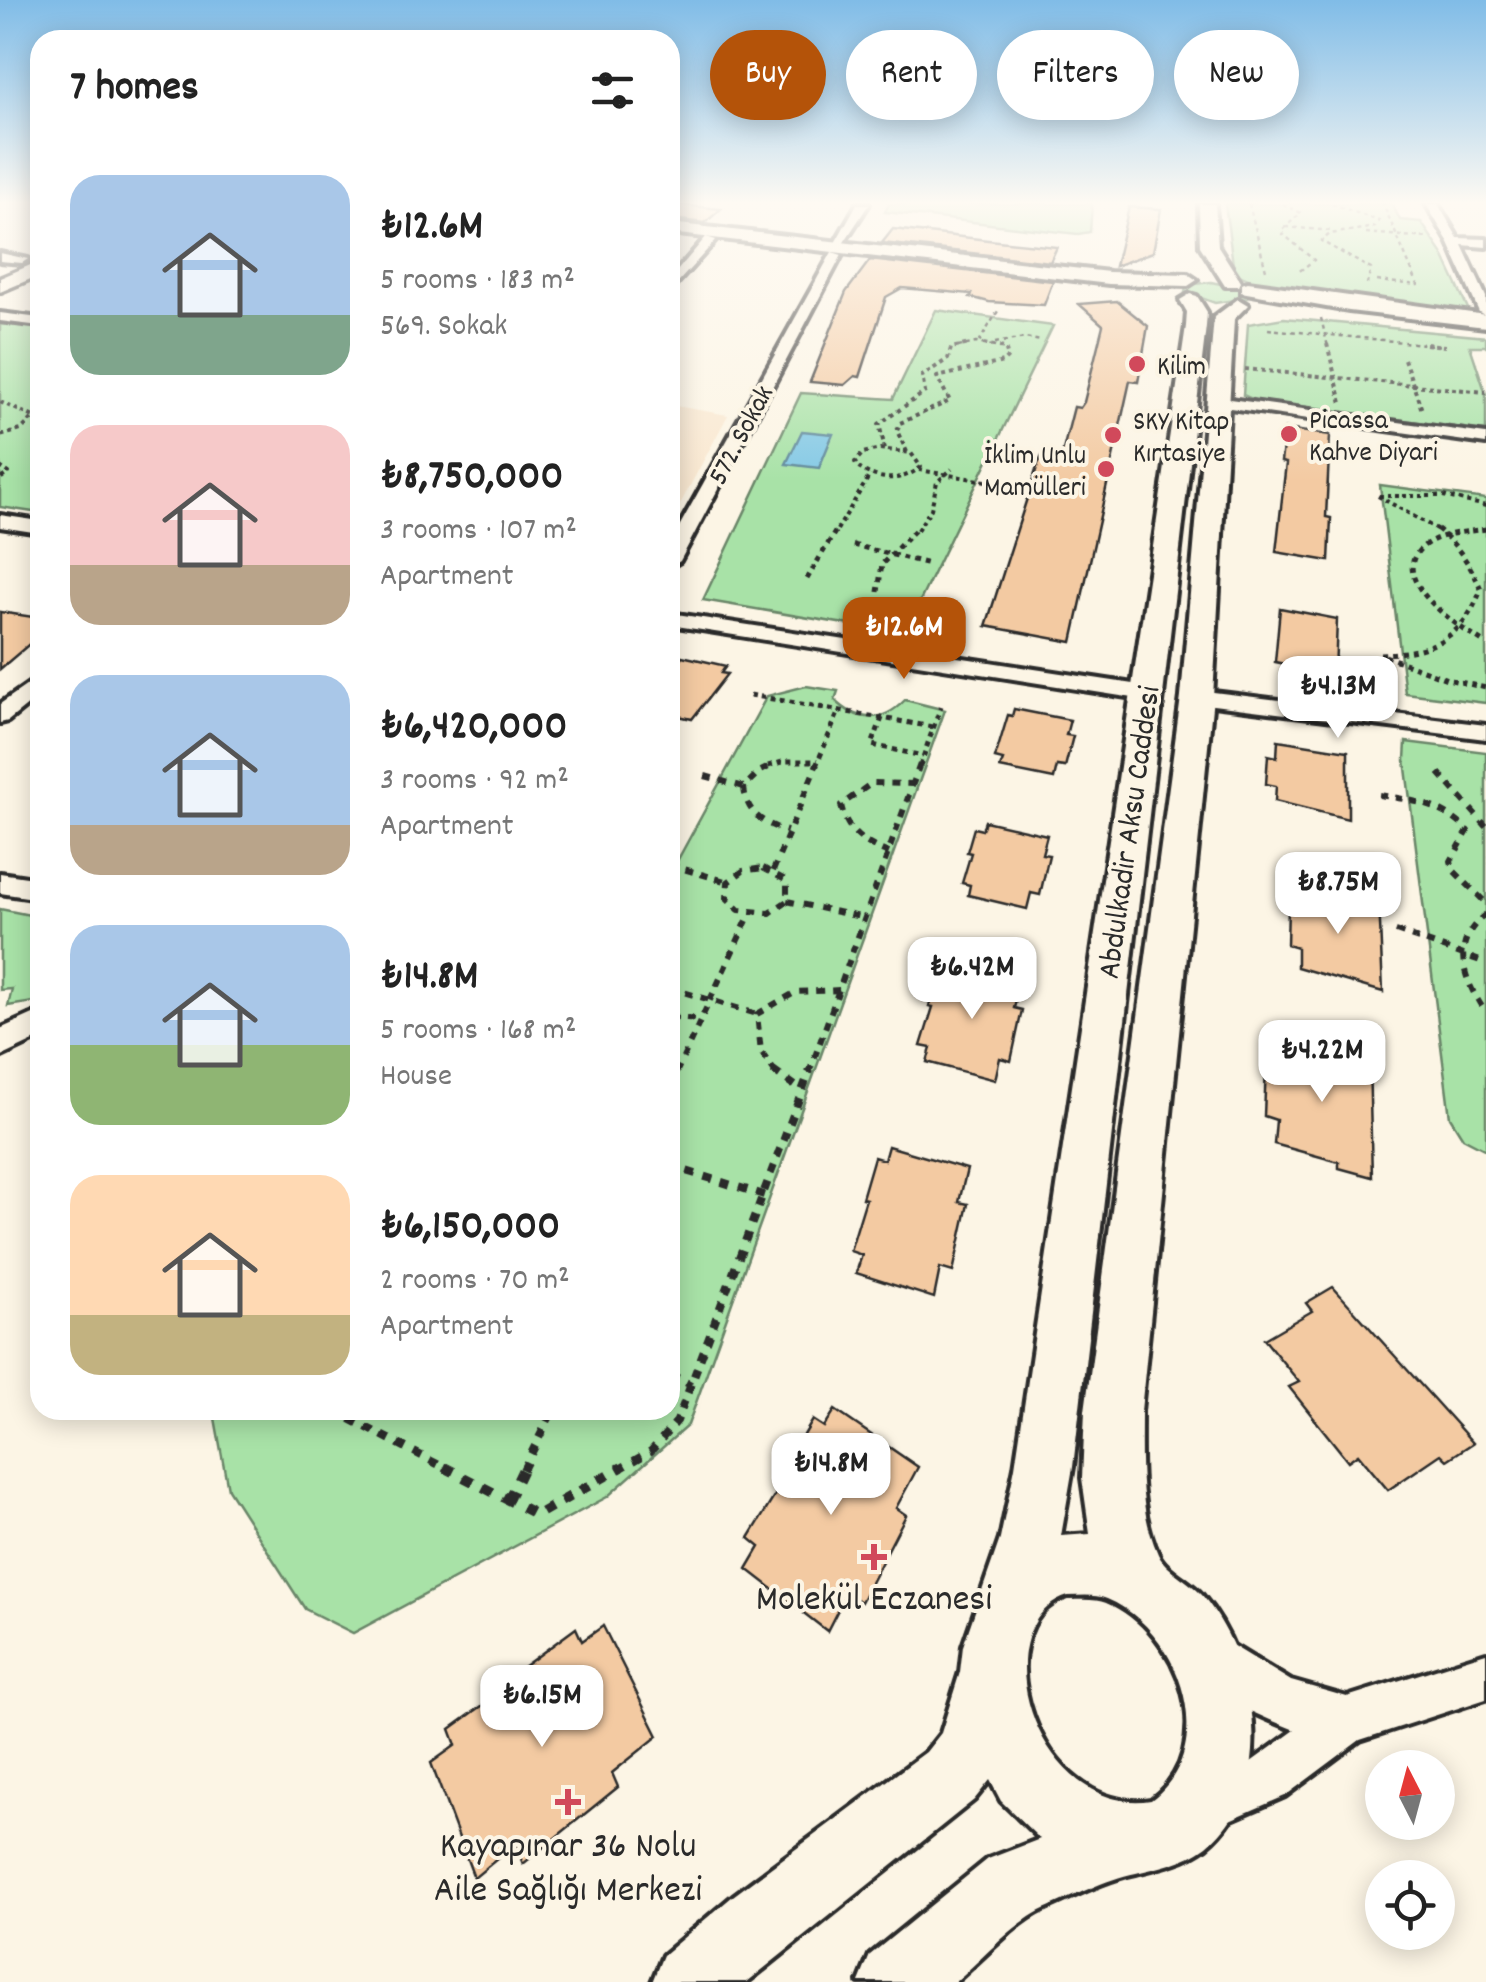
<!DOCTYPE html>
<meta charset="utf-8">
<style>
:root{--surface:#fff;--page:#f2f2f2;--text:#222;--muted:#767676;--accent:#b45309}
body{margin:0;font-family:Dekko,sans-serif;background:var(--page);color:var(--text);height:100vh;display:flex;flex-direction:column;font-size:38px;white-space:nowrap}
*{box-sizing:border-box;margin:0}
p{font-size:32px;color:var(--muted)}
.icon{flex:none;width:55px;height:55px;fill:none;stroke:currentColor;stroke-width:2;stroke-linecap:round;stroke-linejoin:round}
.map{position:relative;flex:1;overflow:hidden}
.sheet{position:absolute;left:30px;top:30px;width:650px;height:1390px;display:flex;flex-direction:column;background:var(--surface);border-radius:30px;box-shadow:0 5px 25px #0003}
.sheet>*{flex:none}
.banner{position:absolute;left:710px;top:30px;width:625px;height:90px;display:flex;gap:20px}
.needle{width:65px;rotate:354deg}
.tools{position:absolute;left:1365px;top:1750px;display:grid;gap:20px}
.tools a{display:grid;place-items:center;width:90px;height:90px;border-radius:50%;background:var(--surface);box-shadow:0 5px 25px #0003;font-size:50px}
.price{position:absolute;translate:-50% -85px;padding:0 22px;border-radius:20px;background:#fff;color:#222;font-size:32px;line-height:65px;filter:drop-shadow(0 2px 5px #0008)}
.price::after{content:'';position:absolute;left:50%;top:60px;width:30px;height:22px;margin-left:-15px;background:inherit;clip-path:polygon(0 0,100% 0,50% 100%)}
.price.current{background:var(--accent);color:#fff}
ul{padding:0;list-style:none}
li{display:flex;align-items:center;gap:30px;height:250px;padding:0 40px}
li span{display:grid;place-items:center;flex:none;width:280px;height:200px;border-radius:30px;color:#555}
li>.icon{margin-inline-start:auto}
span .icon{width:120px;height:120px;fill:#fffc;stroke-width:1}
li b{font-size:42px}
h2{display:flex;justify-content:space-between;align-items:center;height:120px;padding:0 40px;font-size:42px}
.pill{padding:0 35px;border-radius:45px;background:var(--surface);box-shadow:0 5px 25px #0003;font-size:35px;line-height:90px}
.pill.current{background:var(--accent);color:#fff}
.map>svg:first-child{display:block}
.built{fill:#f9e8d1}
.green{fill:#a8e2a7;stroke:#6a8669;stroke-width:2.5}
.water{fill:#84c9e5;stroke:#608a9b;stroke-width:2.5}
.building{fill:#f3caa2;stroke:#2b2b2b;stroke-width:2.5}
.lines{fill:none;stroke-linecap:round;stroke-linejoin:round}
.street-casing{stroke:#2b2b2b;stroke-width:8}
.secondary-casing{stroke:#2b2b2b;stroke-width:8}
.primary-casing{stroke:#2b2b2b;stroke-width:7}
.path-far5{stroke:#2b2b2b;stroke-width:2.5;stroke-dasharray:4 4;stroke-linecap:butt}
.path-far4{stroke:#2b2b2b;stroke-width:4;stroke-dasharray:4 4;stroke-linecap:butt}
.path-far3{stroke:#2b2b2b;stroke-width:5;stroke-dasharray:5 5;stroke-linecap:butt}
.path-far2{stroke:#2b2b2b;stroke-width:6;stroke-dasharray:8 8;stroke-linecap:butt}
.path-far1{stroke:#2b2b2b;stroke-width:8;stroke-dasharray:9 9;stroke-linecap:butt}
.path{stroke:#2b2b2b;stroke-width:10;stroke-dasharray:11 11;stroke-linecap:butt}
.street{fill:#fcf5e5;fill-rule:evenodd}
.secondary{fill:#fcf5e5;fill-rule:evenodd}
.primary{fill:#fcf5e5;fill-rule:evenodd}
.poi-dot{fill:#d1495b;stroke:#fcf5e5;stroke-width:4}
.labels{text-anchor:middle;stroke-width:8;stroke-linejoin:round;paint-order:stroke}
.far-poi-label{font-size:28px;fill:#2b2b2b;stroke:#fcf5e5;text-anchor:start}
.far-street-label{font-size:28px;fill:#2b2b2b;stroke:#fcf5e5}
.street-label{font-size:32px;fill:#2b2b2b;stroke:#fcf5e5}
.near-poi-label{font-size:38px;fill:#2b2b2b;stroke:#fcf5e5}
</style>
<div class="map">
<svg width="1486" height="1982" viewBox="0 0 1486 1982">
<rect width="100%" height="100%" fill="#fcf5e5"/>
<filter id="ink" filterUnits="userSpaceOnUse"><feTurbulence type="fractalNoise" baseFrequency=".01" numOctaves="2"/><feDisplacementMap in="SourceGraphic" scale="20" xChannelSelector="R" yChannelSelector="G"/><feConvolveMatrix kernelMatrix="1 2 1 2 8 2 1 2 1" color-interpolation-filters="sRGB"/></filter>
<g filter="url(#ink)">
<!-- built -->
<path class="built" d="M670 405 728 415 670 523Z"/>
<!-- green -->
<g class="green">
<path d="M889 204H1092L1090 232 1078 234 885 212Z"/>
<path d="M1225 204H1392L1400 220 1421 222 1442 253 1470 313C1409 305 1283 301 1234 272Z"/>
<path d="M1211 282 1239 288 1247 298 1215 303 1185 292 1187 285Z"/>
<path d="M936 310 1053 326 904 634 703 600 801 393 893 399Z"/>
<path d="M1284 318 1486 337V346H1470L1486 394V431L1254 400 1243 395 1248 324Z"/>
<path d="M0 324 40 328V513L0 507Z"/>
<path d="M1380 485 1486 499V703L1405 693Z"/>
<path d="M806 686 838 691 835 700C858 723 883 723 905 700L945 710 688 1425 607 1497 353 1633 305 1609 228 1489 215 1418 220 1410H670V874L767 696Z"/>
<path d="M1406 742 1486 752V1150L1463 1138 1450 1117 1405 760Z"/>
<path d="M0 909 40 917V1001L8 1006 12 989 0 990Z"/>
</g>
<!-- water -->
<path class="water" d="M802 431 833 434 819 468 786 464Z"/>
<!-- building -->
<g class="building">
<path d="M670 204H672L721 209 705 223 670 219Z"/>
<path d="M1129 207 1161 209 1153 252 1115 266Z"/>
<path d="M893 229 988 240 1057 247 1050 262 882 243Z"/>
<path d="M870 260 1053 281 1044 305 989 302 970 297 972 294 902 288 886 297 860 377 855 376 845 385 810 382 846 292Z"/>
<path d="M1117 301 1148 326 1138 382 1130 381 1072 642 986 626 1038 464 1042 456 1061 458 1074 407 1080 408 1084 402 1103 325 1079 304Z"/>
<path d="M1285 429 1330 435 1326 517 1331 518 1329 561 1276 552 1286 463 1281 462Z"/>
<path d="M1280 608 1337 619 1335 674 1275 662Z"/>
<path d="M0 612 40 618V635L0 669Z"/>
<path d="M682 656 726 666 721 673 727 674 692 719 670 714V672Z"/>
<path d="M1014 709 1070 720 1066 735 1073 736 1065 767 1057 766 1054 779 1000 768 1003 760 995 758 1008 715 1012 716Z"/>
<path d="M1278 740 1348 751V819L1275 801 1276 786 1266 784 1268 755 1277 757Z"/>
<path d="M985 821 1047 835 1042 854 1049 855 1040 895 1031 893 1027 909 968 895 970 885 962 883 971 853 967 852 974 828 982 830Z"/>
<path d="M1299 886 1379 901 1383 992 1297 967V948L1287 945 1288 907 1298 909Z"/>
<path d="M950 966 1020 983 1014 1008 1022 1010 1011 1061 1000 1058 995 1080 927 1062 931 1048 921 1046 933 1007 929 1006 938 975 947 977Z"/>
<path d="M1278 1040 1335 1056V1050L1369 1059 1372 1177 1339 1168V1162L1274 1144 1276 1120 1264 1116 1266 1067 1277 1069Z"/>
<path d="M888 1146 967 1169 959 1202 968 1204 953 1272 940 1268 934 1298 856 1273 862 1255 850 1251 866 1199 862 1198 874 1157 884 1160Z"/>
<path d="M1333 1287 1473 1443 1447 1460 1441 1454 1388 1490 1358 1454 1348 1461 1289 1387 1299 1382 1264 1339 1312 1311 1306 1303Z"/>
<path d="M835 1410 918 1467 896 1508 906 1515 861 1602 847 1592 827 1631 747 1569 760 1547 749 1538 788 1474 783 1470 813 1420 824 1427Z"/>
<path d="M603 1626 658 1736 612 1773 618 1787 523 1864 515 1844 474 1878 431 1763 456 1745 450 1729 522 1677 519 1670 576 1628 582 1641Z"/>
</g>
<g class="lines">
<!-- street casing -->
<g class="street-casing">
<g id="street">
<path d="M857 204H869L839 250H831Z"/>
<path d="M1426 204H1438L1458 238 1486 239V247L1462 245 1486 297V316L1479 312 1448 241Z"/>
<path d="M706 237 716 240 670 291V279Z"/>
<path d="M832 252 842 255 680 561 670 567V543Z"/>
<path d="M0 253 28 259 22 263 0 261Z"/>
<path d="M0 313 40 318V326L0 321Z"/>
<path d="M1215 397 1486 434V444L1209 405 1207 402Z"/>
<path d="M0 515 40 521V533L0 527Z"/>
<path d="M670 613 1146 686 1157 693 1146 700 670 625Z"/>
<path d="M40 676V695L8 721 0 723V704Z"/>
<path d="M1197 690 1486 725V739L1189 702 1185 697Z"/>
<path d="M0 873 40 879V899L0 893Z"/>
<path d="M40 1011V1038L0 1057V1029Z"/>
<path d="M1217 1636 1291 1681 1347 1697 1486 1653V1699L1360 1740 1285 1796 1209 1829 1192 1821 1184 1804 1192 1787 1251 1762 1295 1730C1258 1715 1210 1698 1194 1659L1201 1643Z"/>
</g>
</g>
<!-- secondary casing -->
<g class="secondary-casing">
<g id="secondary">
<path d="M1199 204H1215L1218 246 1241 282 1239 286H1225L1200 246Z"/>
<path d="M670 223 1109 272 1188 274 1197 280 1188 286 1109 284 670 233Z"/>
<path d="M1248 282 1486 315V327L1349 311 1241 292V284Z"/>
<path d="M1190 294 1197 296 1207 312 1206 326 1073 1467 1061 1536 1090 1534 1082 1478 1085 1411 1181 697 1214 317 1238 299 1248 305 1234 319 1213 697 1141 1411C1141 1459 1138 1509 1158 1554 1165 1570 1190 1581 1202 1595 1257 1661 1281 1784 1207 1846 1186 1862 1161 1867 1136 1873 1106 1879 1072 1897 1044 1909 1015 1922 980 1961 955 1982H859L870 1955 988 1859 1040 1839 1001 1801 990 1780 974 1800 747 1982H652L663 1955 733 1896 926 1752 941 1733 960 1672 963 1646 1000 1539 1015 1467 1186 326 1187 312 1180 300ZM1068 1596C1081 1596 1095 1594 1107 1599 1181 1630 1221 1748 1151 1800 1038 1818 977 1626 1068 1596Z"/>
</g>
</g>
<!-- primary casing -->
<g class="primary-casing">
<path id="primary" d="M40 261V275L0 292V278Z"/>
</g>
<!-- path-far5 -->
<g class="path-far5">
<path d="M1249 204 1266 270"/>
<path d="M1283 204 1301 213 1282 230 1283 234 1314 260 1297 273"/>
<path d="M1332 204 1379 221 1375 227 1330 234 1321 241 1371 269 1367 284"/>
<path d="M1286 227 1333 231"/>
<path d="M1366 233 1428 238"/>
<path d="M1377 281 1418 285 1383 204"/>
<path d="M1321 318 1328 347"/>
<path d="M1268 329 1445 346"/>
<path d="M979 342 998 311"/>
<path d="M995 343 1025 338 1041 341"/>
<path d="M958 347 976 343 997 347"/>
</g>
<!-- path-far4 -->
<g class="path-far4">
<path d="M1327 344 1342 403"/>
<path d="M1426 344 1445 346"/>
<path d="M1404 359 1422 410"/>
<path d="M1245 369 1486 392"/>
<path d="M0 402 34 417 21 430 0 436"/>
<path d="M880 449 911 453 921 467C901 483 878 481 857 467L855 462 863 453Z"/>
<path d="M885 449 879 424 925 392 922 376 948 359 951 348 970 344"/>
<path d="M907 452 897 431 900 423 950 401 937 377 1003 362 1008 357 1005 348 983 344"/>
<path d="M0 467 9 473 0 479"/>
<path d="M919 470 1004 484"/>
<path d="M1378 496 1438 530"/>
<path d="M1379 496H1443L1486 506"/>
<path d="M837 530 870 475"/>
<path d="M917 530 931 509 937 482 952 469"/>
</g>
<!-- path-far3 -->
<g class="path-far3">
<path d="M1486 529C1466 532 1441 533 1425 545 1381 578 1462 629 1486 644"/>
<path d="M853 545 929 564"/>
<path d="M807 579 838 527"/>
<path d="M878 592 882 564 918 527"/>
<path d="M1380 654C1430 653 1464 638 1481 589 1470 564 1457 544 1435 527"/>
<path d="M1385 656 1447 679 1486 688"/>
<path d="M750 695 933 727"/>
<path d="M882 718 872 745 923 756"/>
<path d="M768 766 786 761H818"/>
<path d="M816 766 839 711"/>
<path d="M920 766 941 706"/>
</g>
<!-- path-far2 -->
<g class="path-far2">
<path d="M1439 773 1486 826"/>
<path d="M705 776 744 787 759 772 775 764"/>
<path d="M744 787C746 813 763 824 787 831"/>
<path d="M1379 795C1413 800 1443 805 1468 831L1451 861 1454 871 1486 903"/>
<path d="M889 853C863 843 847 833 841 805L872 783 913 784"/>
<path d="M670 865 728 882"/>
<path d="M763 868 787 881V901L770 913 739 910 727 898 728 882 743 871Z"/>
<path d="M773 871 817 764"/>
<path d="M787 901 865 918"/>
<path d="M1486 914C1449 943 1463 979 1486 1013"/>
<path d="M1396 931 1486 963"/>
<path d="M670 988 757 1014"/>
<path d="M670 1017 700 1019"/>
<path d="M676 1073 750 914"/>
<path d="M776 1073 761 1052 757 1014 796 992 840 990"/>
<path d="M809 1073 920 764"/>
</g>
<!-- path-far1 -->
<g class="path-far1">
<path d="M773 1070 802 1091"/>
<path d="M670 1085 677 1070"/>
<path d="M670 1166 764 1195"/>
<path d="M670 1374 691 1385"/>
<path d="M350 1419 449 1470"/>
<path d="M523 1470 553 1410"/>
<path d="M618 1470 651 1451 677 1421 810 1070"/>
</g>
<!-- path -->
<g class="path">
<path d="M444 1467 537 1515 622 1467"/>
<path d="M508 1500 524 1467"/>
</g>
<!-- street -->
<use href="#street" class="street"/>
<!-- secondary -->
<use href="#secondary" class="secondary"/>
<!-- primary -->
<use href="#primary" class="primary"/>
</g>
</g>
<!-- sky -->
<linearGradient id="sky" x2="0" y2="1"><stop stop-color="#80bce7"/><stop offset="0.42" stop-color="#fefaf3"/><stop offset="1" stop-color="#fefaf3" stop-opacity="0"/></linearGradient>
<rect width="1486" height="482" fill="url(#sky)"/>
<!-- markers -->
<g class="poi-dot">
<circle cx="1137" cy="364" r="10"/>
<circle cx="1289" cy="434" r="10"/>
<circle cx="1113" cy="435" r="10"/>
<circle cx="1106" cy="469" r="10"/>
<path d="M869 1542h10v10h10v10h-10v10h-10v-10h-10v-10h10z"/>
<path d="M563 1787h10v10h10v10h-10v10h-10v-10h-10v-10h10z"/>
</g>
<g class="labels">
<!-- far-poi labels -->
<g class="far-poi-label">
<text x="1157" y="374">Kilim</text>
<text x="1309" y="428">Picassa<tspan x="1309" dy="32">Kahve Diyari</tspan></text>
<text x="1133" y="429">SKY Kitap<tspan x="1133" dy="32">Kırtasiye</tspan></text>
<text x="1086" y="463" text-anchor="end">İklim Unlu<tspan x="1086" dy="32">Mamülleri</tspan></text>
</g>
<!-- far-street labels -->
<g class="far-street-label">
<text transform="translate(739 434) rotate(-62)" y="10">572. Sokak</text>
</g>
<!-- street labels -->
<g class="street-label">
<text transform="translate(1127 832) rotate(-82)" y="11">Abdulkadir Aksu Caddesi</text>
</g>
<!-- near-poi labels -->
<g class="near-poi-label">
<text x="874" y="1609">Molekül Eczanesi</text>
<text x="568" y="1856">Kayapınar 36 Nolu<tspan x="568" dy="44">Aile Sağlığı Merkezi</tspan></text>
</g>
</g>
</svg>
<div class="tools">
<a><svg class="needle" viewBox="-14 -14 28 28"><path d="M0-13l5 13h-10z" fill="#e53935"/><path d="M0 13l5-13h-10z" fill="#767676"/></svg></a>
<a><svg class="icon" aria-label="locate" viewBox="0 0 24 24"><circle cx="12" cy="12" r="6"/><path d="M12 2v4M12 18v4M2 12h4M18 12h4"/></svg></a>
</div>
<b class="price current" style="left:904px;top:682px">₺12.6M</b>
<b class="price" style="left:1338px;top:741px">₺4.13M</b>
<b class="price" style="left:1338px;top:937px">₺8.75M</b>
<b class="price" style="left:972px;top:1022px">₺6.42M</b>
<b class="price" style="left:1322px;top:1105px">₺4.22M</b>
<b class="price" style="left:831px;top:1518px">₺14.8M</b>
<b class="price" style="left:542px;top:1750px">₺6.15M</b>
<div class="banner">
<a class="pill current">Buy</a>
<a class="pill">Rent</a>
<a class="pill">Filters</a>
<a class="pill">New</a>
</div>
<section class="sheet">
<h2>7 homes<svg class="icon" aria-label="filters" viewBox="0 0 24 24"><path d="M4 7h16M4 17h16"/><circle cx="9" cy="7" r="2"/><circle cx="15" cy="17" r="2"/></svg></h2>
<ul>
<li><span style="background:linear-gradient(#a9c7e8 70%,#7fa58c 0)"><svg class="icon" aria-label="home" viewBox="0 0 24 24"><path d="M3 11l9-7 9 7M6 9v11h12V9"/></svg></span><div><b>₺12.6M</b><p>5 rooms · 183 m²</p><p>569. Sokak</p></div></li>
<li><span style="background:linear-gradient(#f6c9c9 70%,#b9a48a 0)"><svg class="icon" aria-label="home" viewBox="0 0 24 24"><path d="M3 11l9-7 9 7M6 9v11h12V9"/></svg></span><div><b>₺8,750,000</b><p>3 rooms · 107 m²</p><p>Apartment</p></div></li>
<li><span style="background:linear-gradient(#a9c7e8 75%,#b9a48a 0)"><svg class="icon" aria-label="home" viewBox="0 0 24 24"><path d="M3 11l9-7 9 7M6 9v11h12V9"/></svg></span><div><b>₺6,420,000</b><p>3 rooms · 92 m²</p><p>Apartment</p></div></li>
<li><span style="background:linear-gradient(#a9c7e8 60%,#8fb573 0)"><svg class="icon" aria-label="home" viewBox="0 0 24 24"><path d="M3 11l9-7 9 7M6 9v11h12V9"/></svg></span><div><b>₺14.8M</b><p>5 rooms · 168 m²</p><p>House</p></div></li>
<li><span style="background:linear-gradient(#ffd9b3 70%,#c2b280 0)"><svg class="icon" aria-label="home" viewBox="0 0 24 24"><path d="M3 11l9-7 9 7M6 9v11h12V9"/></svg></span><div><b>₺6,150,000</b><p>2 rooms · 70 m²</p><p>Apartment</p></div></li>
</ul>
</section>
</div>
